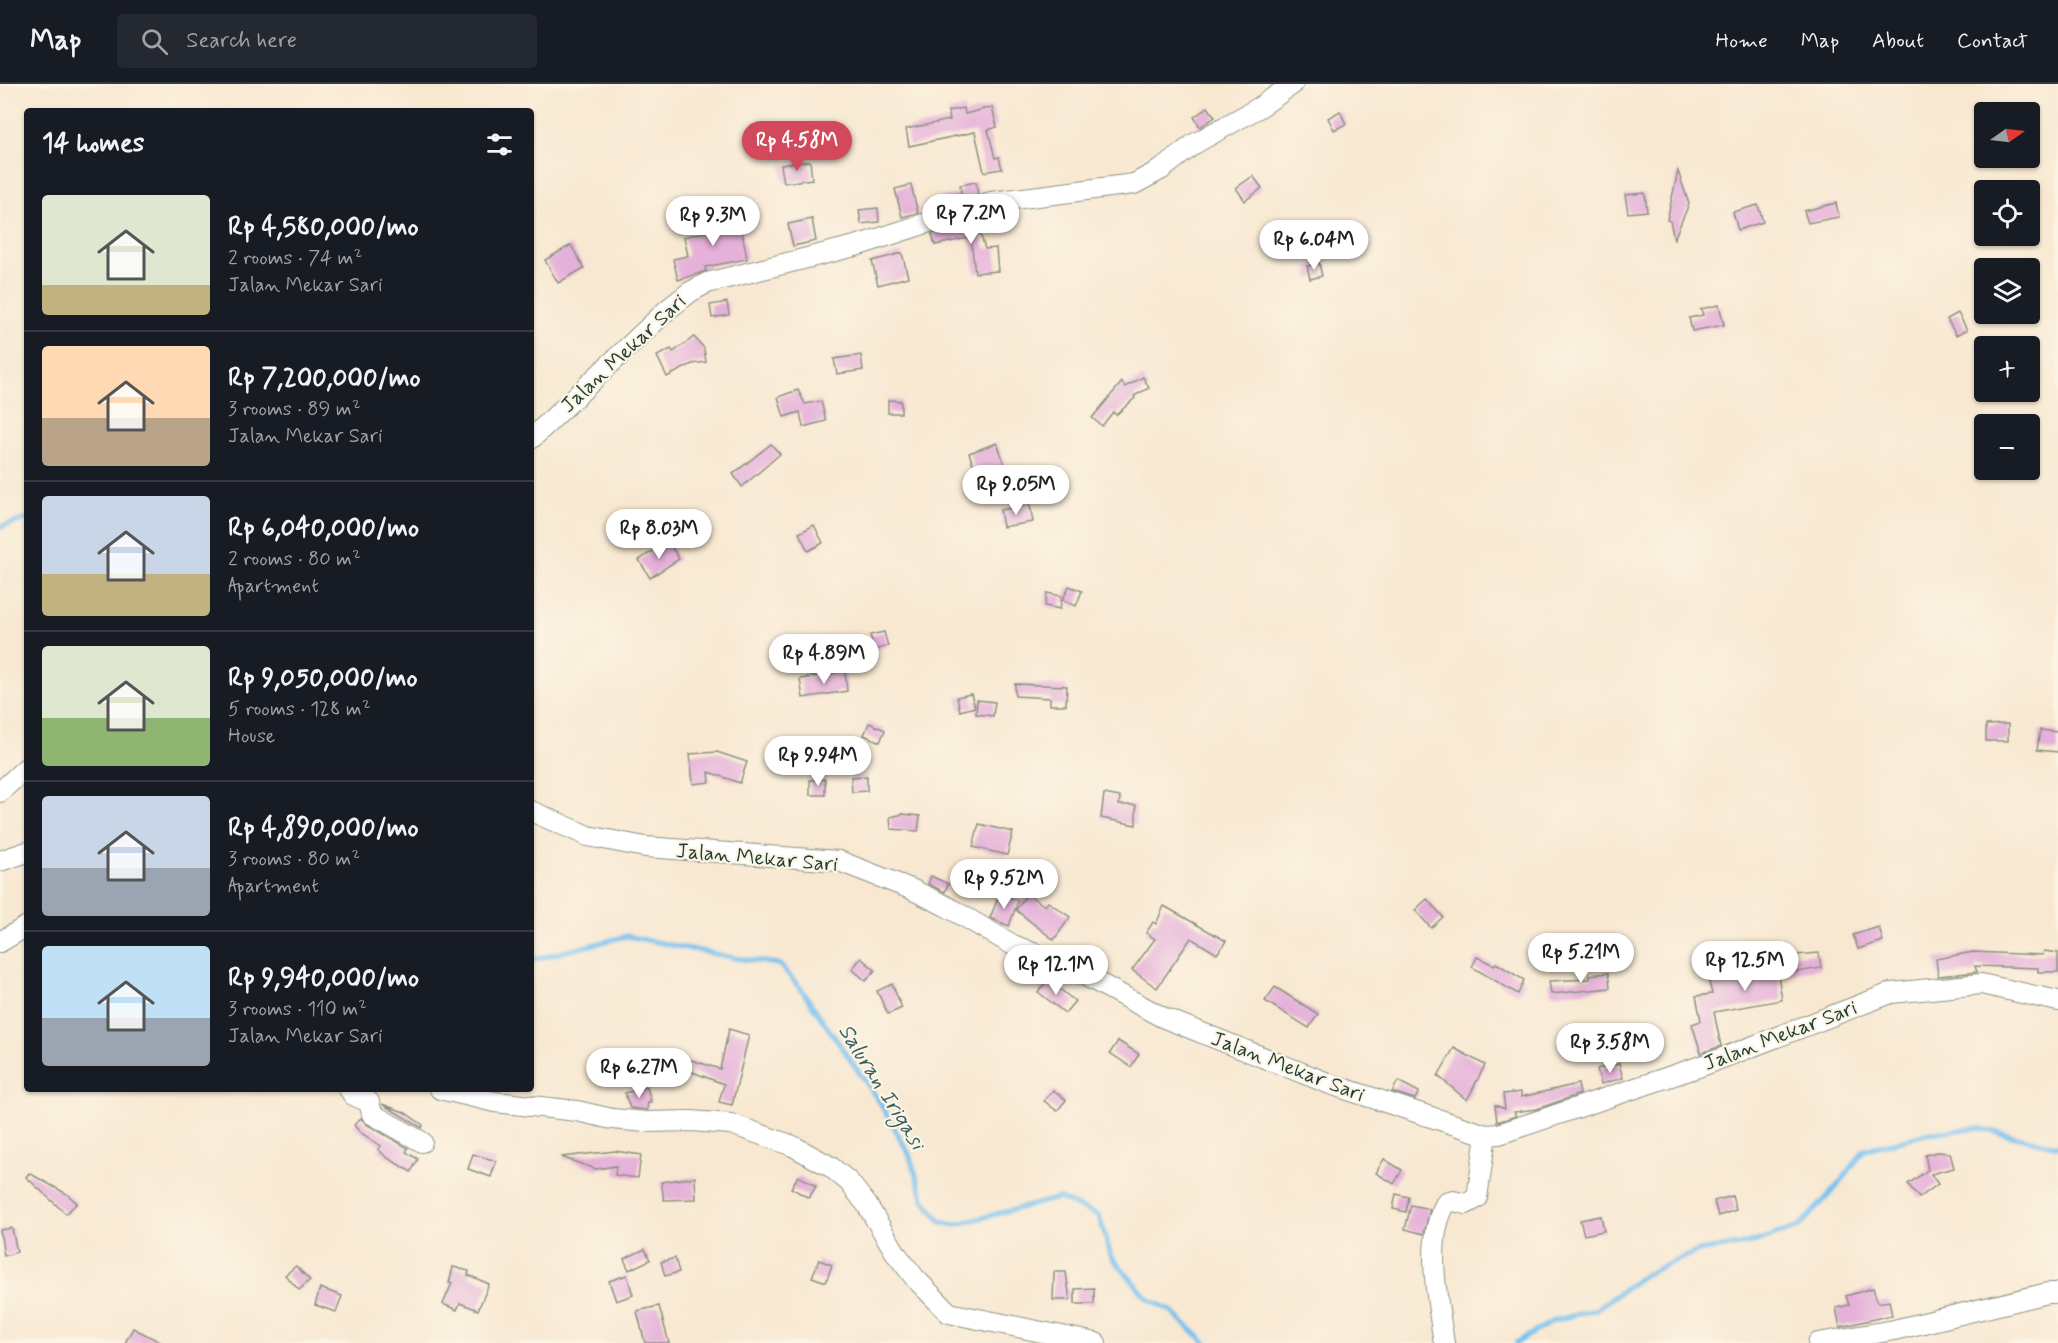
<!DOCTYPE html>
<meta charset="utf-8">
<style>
:root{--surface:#171b24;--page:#242831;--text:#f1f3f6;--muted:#9ea1a6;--line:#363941;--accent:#d1495b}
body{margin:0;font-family:Mynerve,sans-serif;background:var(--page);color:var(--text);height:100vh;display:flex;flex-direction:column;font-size:22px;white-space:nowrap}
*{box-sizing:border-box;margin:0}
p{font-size:20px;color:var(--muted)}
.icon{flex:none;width:33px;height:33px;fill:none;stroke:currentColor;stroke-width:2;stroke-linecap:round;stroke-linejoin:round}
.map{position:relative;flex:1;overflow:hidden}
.side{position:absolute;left:24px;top:24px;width:510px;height:984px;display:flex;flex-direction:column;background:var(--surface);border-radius:6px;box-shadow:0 2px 4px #0004}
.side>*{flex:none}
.needle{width:39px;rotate:76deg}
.controls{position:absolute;left:1974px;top:18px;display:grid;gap:12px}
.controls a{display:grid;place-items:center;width:66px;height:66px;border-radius:6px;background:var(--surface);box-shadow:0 2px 4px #0004;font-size:30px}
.price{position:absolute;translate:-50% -51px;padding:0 14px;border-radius:21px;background:#fff;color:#222;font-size:20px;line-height:39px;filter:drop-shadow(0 2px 3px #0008)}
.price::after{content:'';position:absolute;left:50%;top:36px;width:18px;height:14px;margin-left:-9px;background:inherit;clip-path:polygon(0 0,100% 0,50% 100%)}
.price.selected{background:var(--accent);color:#fff}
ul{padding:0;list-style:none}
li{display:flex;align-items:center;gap:18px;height:150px;padding:0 18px}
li+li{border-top:2px solid var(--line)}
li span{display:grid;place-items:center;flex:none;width:168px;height:120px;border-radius:6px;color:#555}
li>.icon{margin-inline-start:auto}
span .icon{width:72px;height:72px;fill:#fffc;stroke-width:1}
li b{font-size:26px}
h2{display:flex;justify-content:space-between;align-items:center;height:72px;padding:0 18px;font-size:26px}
header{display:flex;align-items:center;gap:36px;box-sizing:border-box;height:84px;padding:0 30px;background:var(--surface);border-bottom:2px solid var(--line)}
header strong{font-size:28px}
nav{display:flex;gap:33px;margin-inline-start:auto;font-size:21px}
.search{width:420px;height:54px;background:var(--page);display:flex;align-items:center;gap:15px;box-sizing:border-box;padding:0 21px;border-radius:6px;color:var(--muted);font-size:22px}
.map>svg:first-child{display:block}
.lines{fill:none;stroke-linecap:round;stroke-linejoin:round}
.stream{stroke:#76c0ef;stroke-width:5}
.building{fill:#e5b0d9}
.minor-casing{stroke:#8c9282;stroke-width:22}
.minor{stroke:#fff;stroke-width:20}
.labels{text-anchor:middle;stroke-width:4.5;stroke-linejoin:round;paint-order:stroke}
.street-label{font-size:21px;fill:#1f3d34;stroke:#fcf5e5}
.water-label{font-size:22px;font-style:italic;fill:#355e63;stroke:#fcf5e5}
</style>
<header>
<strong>Map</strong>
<div class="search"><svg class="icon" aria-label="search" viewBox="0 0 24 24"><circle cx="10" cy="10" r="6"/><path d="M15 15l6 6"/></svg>Search here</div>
<nav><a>Home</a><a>Map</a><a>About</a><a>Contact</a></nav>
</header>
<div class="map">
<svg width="2058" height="1259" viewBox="0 0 2058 1259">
<rect width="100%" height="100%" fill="#fcf5e5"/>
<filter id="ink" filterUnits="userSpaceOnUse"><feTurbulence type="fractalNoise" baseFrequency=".0167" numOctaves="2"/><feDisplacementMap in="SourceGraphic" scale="12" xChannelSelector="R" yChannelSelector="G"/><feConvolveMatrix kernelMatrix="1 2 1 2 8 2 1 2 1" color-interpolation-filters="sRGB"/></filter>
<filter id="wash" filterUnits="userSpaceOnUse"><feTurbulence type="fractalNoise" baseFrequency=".008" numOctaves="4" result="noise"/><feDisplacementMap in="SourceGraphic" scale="24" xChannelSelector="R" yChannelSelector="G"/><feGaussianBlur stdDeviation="1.35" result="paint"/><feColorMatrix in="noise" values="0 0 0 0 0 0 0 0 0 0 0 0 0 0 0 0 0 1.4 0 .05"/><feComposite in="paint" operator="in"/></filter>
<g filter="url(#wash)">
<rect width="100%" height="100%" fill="#f8e8d1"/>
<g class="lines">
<!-- stream -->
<g class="stream">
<path d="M0 443 27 435"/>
<path d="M531 876 627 852 735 874 779 880 801 905 879 1017 909 1070 924 1116 941 1138 954 1141 1059 1114 1099 1132 1111 1172 1148 1215 1170 1226 1206 1259"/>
<path d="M1516 1259 1553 1237 1596 1225 1644 1191 1698 1167 1747 1160 1799 1143 1840 1099 1864 1066 1930 1049 1978 1044 2058 1062"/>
</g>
</g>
<g id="blocks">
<!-- building -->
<g class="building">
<path d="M992 23 997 43 988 46 995 74 999 73 1002 85 984 88 975 48 909 62 906 45 950 36 948 27 964 24 965 30Z"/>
<path d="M1208 23 1215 33 1200 43 1194 33Z"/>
<path d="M1340 27 1346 40 1334 46 1328 34Z"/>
<path d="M810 77 812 95 784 99 781 81Z"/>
<path d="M1678 87 1689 120 1674 155 1670 137 1667 136Z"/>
<path d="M1253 92 1262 104 1245 117 1236 104Z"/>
<path d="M976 98 978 110 928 126 926 118 961 109 960 101Z"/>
<path d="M911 101 918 129 902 133 895 105Z"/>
<path d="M1645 109 1647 127 1628 129 1625 111Z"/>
<path d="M1836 119 1839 133 1808 139 1804 127Z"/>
<path d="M1758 121 1763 138 1738 146 1733 128Z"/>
<path d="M878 124 879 138 861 140 859 126Z"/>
<path d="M738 126 747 175 705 183 706 187 678 196 673 175 688 172 684 153 717 145 714 130Z"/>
<path d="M812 135 816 157 793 162 788 140Z"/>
<path d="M976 136 985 165 996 164 998 187 975 189 971 156 968 154 935 161 932 150Z"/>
<path d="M571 161 584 184 558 199 545 176Z"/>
<path d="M902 169 908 193 878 201 872 177Z"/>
<path d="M1319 179 1322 192 1310 195 1307 182Z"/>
<path d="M727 218 729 231 712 234 710 221Z"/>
<path d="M1719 221 1724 241 1692 247 1689 234 1703 231 1701 225Z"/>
<path d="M1958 229 1967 246 1956 251 1947 235Z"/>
<path d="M694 253 704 264 706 278 692 280 667 293 657 272 671 265 673 268Z"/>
<path d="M861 271 863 286 837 290 834 275Z"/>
<path d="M1143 293 1149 304 1134 312 1135 314 1116 331 1113 328 1102 342 1092 334 1122 298 1125 303Z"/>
<path d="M798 306 805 320 821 317 826 337 803 343 800 328 784 333 778 313Z"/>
<path d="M888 316 901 317V329H888Z"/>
<path d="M997 359 1007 386 979 396 969 369Z"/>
<path d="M771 360 780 370 742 403 733 390Z"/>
<path d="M1030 421 1033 438 1003 443 1000 426Z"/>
<path d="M814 441 823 459 808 467 799 449Z"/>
<path d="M668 457 679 475 650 494 639 476Z"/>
<path d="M1069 502 1082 507 1076 522 1063 516Z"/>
<path d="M1047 509 1062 512 1060 525 1045 522Z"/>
<path d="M884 548 888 562 874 566 870 551Z"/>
<path d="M845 587 847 607 803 614 800 595Z"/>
<path d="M1015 600 1067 602 1066 621H1050V614L1015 612Z"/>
<path d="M971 610 975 623 960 627 957 613Z"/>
<path d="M977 616 995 618 993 632 976 630Z"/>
<path d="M869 639 885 646 880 658 864 651Z"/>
<path d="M2008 640V657H1986V641Z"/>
<path d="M2040 646 2058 648V668L2037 666Z"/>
<path d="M717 668 747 678 740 699 709 688 710 698 693 700 690 670Z"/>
<path d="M867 692V707L852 708 851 693Z"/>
<path d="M825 695V711H810V696Z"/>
<path d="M1104 710 1120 713 1119 721H1136V741L1101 734Z"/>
<path d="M903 730 920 732 918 747 891 745 890 733Z"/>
<path d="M979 740 1013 748 1007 771 973 763Z"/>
<path d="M931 792 948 800 945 808 928 800Z"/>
<path d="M1000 809 1018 817 1009 842 990 834Z"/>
<path d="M1027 810 1045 822 1048 818 1070 833 1054 856 1016 826Z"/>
<path d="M1427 815 1443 833 1431 844 1415 826Z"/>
<path d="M1164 822 1226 857 1217 870 1191 854 1157 904 1132 886 1155 855 1146 849 1153 838 1156 840Z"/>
<path d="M1879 843 1883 857 1858 865 1853 851Z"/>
<path d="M2044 867 2058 869V888H2038V884L1975 882 1977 888 1938 892 1936 875 1973 868 2043 871Z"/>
<path d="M1819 869 1821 884 1778 891 1782 916 1714 928 1721 962 1701 969 1692 940 1701 937 1696 912 1712 910 1708 893 1796 871Z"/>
<path d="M1477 873 1494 881 1496 879 1524 896 1518 910 1472 883Z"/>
<path d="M861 874 875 886 866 897 852 885Z"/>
<path d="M1020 877 1036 886 1029 896 1014 886Z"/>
<path d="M1608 889 1610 904 1551 910 1549 897 1590 895V891Z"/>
<path d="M1048 896 1075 917 1065 929 1038 908Z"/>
<path d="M892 900 902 924 888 930 877 907Z"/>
<path d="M1275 903 1318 930 1309 944 1265 917Z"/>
<path d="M729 945 749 951 732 1021 719 1018 724 1000 687 986 691 976 720 985Z"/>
<path d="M1118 957 1139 970 1131 983 1110 969Z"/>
<path d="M1454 964 1485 981 1467 1016 1438 992Z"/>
<path d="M1619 980 1623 994 1601 1000 1597 985Z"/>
<path d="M1398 997 1419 1008 1415 1015 1392 1008Z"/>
<path d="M1578 1000 1580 1010 1537 1025 1514 1028 1516 1032 1497 1038 1495 1021 1505 1025 1503 1010 1521 1008V1013Z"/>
<path d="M647 1003 651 1018H648L647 1026 630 1024 625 1009Z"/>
<path d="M1053 1006 1066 1016 1057 1027 1044 1017Z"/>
<path d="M382 1020 404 1028 423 1041 422 1044Z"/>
<path d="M361 1034 366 1040 408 1064 406 1068 418 1075 411 1088 386 1073 378 1065 381 1062 360 1048 354 1041Z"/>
<path d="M615 1067 641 1071 638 1094 615 1091 616 1082 596 1085 561 1073Z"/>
<path d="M1937 1068 1950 1069 1954 1084 1931 1090 1938 1100 1919 1114 1908 1100 1928 1086 1925 1071Z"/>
<path d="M473 1070 496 1077 491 1093 468 1085Z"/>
<path d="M1384 1075 1402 1086 1394 1100 1376 1089Z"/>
<path d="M29 1089 67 1110 77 1119 66 1130 26 1093Z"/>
<path d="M798 1092 816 1102 809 1114 791 1104Z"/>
<path d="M695 1093 696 1115 664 1116 661 1098Z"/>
<path d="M1396 1110 1409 1113 1406 1128 1393 1125Z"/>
<path d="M1732 1112 1736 1126 1718 1132 1714 1117Z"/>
<path d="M1411 1121 1430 1125 1424 1150 1405 1145Z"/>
<path d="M1601 1132 1604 1147 1584 1151 1580 1136Z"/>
<path d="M12 1144 17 1168 4 1172 0 1146Z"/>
<path d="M645 1165 650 1176 629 1186 624 1175Z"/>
<path d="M675 1174 679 1188 665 1192 661 1178Z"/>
<path d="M819 1176 832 1181 826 1198 812 1193Z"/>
<path d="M296 1182 310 1196 299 1206 285 1191Z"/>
<path d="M453 1183 469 1187 468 1191 489 1200 478 1226 460 1219 457 1226 443 1220 452 1199H449Z"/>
<path d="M1054 1188H1066L1070 1216H1053Z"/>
<path d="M627 1191 633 1211 616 1217 609 1197Z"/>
<path d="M320 1204 342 1212 336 1228 315 1221Z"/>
<path d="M1094 1204V1220H1075V1205Z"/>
<path d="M1873 1204 1878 1219 1889 1217 1892 1231 1840 1243 1836 1224 1849 1221 1846 1212Z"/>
<path d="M659 1222 669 1259H645L637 1227Z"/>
<path d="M133 1244 162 1259H125Z"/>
</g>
</g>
</g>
<g filter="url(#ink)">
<use href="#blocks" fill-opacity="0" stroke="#8c9282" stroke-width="1.5"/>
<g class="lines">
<!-- minor casing -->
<g class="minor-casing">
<g id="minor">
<path d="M531 355 667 226 690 208 707 199 859 161 991 118 1134 100 1162 85 1194 60 1260 23 1293 0"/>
<path d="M0 708 27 683"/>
<path d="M531 727 588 752 645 763 839 777 911 805 946 822 1013 861 1073 885 1162 933 1330 1000 1486 1051 1499 1050 1707 980 1891 909 1981 900 2058 917"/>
<path d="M0 777 27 768"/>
<path d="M0 858 27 842"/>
<path d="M349 1005 353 1011 369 1018 372 1030 422 1058"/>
<path d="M440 1005 495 1018 577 1027 612 1035 646 1038 691 1037 731 1040 793 1062 831 1083 849 1098 867 1121 897 1171 915 1194 949 1229 1096 1259"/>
<path d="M1444 1259C1438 1219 1424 1155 1446 1119L1453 1117 1466 1120 1477 1114 1486 1051"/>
<path d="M1818 1259 1894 1246 2048 1209H2058"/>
</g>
</g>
<!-- minor -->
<use href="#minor" class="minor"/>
</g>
</g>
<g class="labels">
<!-- street labels -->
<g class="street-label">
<text transform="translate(623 269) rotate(-43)" y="7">Jalan Mekar Sari</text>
<text transform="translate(757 773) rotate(5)" y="7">Jalan Mekar Sari</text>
<text transform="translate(1780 951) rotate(-21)" y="7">Jalan Mekar Sari</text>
<text transform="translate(1288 982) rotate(21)" y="7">Jalan Mekar Sari</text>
</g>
<!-- water labels -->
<g class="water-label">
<text transform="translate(883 1002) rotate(58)" y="8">Saluran Irigasi</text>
</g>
</g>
</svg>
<div class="controls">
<a><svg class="needle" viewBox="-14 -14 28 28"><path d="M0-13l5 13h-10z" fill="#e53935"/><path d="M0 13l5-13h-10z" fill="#9ea1a6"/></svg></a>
<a><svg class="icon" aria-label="locate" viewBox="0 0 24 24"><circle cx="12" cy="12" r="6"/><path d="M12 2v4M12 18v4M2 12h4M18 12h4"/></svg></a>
<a><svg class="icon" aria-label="layers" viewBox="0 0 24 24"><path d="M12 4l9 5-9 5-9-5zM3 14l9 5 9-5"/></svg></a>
<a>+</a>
<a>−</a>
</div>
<b class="price selected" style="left:797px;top:88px">Rp 4.58M</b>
<b class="price" style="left:971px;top:161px">Rp 7.2M</b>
<b class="price" style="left:713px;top:163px">Rp 9.3M</b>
<b class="price" style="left:1314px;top:187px">Rp 6.04M</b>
<b class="price" style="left:1016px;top:432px">Rp 9.05M</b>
<b class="price" style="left:659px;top:476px">Rp 8.03M</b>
<b class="price" style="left:824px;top:601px">Rp 4.89M</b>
<b class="price" style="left:818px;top:703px">Rp 9.94M</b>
<b class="price" style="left:1004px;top:826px">Rp 9.52M</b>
<b class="price" style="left:1581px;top:900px">Rp 5.21M</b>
<b class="price" style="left:1745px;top:908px">Rp 12.5M</b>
<b class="price" style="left:1056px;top:912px">Rp 12.1M</b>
<b class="price" style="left:1610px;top:990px">Rp 3.58M</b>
<b class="price" style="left:639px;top:1015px">Rp 6.27M</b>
<section class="side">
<h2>14 homes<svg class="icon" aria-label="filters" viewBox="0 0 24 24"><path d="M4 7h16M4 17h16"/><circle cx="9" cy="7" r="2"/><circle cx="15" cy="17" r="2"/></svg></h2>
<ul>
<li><span style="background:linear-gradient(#dfe7d0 75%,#c2b280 0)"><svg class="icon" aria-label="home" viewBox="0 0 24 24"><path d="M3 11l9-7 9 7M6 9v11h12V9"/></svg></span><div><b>Rp 4,580,000/mo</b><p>2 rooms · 74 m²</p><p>Jalan Mekar Sari</p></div></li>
<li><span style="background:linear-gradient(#ffd9b3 60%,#b9a48a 0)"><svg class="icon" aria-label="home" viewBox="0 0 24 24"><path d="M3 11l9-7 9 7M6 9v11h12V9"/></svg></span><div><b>Rp 7,200,000/mo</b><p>3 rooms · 89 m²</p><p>Jalan Mekar Sari</p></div></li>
<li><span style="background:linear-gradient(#c9d6e8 65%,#c2b280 0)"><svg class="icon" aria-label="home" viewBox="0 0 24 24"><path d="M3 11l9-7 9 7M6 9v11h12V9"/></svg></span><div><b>Rp 6,040,000/mo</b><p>2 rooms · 80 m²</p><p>Apartment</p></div></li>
<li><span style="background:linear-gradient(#dfe7d0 60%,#8fb573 0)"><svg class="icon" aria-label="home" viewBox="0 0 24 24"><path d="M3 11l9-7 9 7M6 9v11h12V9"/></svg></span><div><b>Rp 9,050,000/mo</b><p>5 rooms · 128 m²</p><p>House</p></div></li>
<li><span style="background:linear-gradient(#c9d6e8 60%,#9aa5b1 0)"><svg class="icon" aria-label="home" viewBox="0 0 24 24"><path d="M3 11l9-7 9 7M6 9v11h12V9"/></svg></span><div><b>Rp 4,890,000/mo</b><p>3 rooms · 80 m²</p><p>Apartment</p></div></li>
<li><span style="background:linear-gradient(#bfe0f5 60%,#9aa5b1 0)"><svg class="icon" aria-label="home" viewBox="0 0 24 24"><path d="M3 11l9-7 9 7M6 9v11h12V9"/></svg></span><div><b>Rp 9,940,000/mo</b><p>3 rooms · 110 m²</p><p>Jalan Mekar Sari</p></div></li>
</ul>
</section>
</div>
